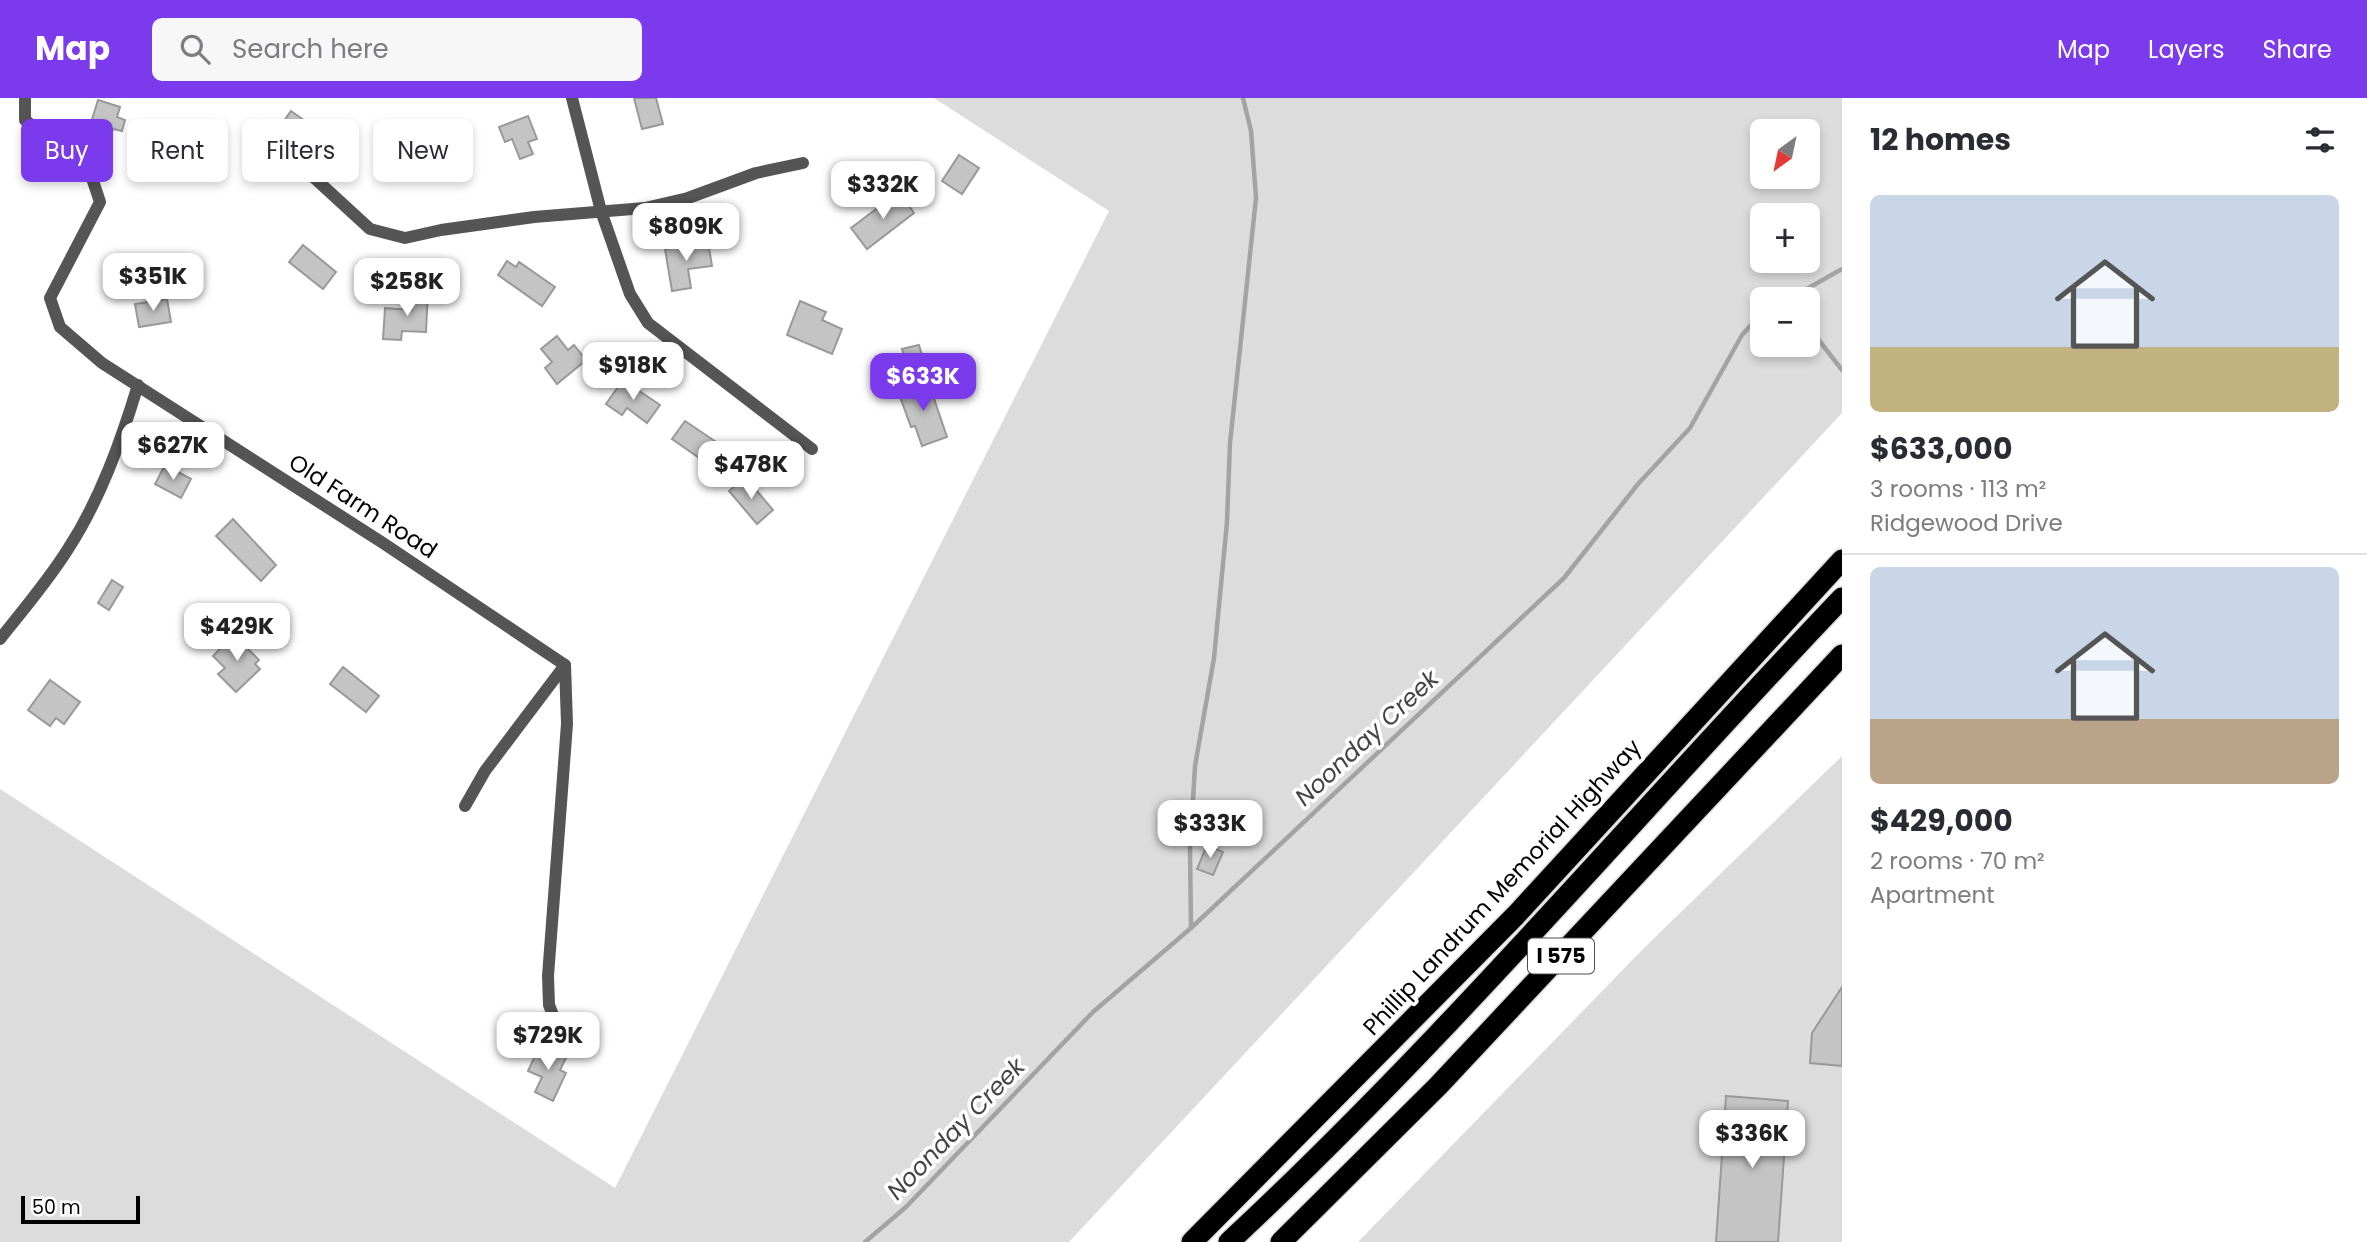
<!DOCTYPE html>
<meta charset="utf-8">
<style>
:root{--surface:#fff;--page:#f7f7f7;--text:#2b2b33;--muted:#7c7c81;--line:#e1e1e2;--accent:#7c3aed}
body{margin:0;font-family:Poppins,sans-serif;background:var(--page);color:var(--text);height:100vh;display:flex;flex-direction:column;font-size:26px;white-space:nowrap}
*{box-sizing:border-box;margin:0}
p{font-size:23px;color:var(--muted)}
.icon{flex:none;width:38px;height:38px;fill:none;stroke:currentColor;stroke-width:2;stroke-linecap:round;stroke-linejoin:round}
.map{position:relative;flex:1;overflow:hidden}
.details{display:flex;flex-direction:column;background:var(--surface);width:525px}
.details>*{flex:none}
.banner{position:absolute;left:21px;top:21px;width:665px;height:63px;display:flex;gap:14px}
.needle{width:46px;rotate:213deg}
.tools{position:absolute;left:1750px;top:21px;display:grid;gap:14px}
.tools a{display:grid;place-items:center;width:70px;height:70px;border-radius:10px;background:var(--surface);box-shadow:0 4px 10px #0003;font-size:35px}
.scale{position:absolute;left:21px;bottom:18px;width:119px;box-sizing:border-box;padding-left:7px;border:4px solid #000;border-top:0;font-size:19px;line-height:24px;white-space:nowrap;color:#000;-webkit-text-stroke:5px #fff;paint-order:stroke}
.price{position:absolute;translate:-50% -60px;padding:0 16px;border-radius:14px;background:#fff;color:#222;font-size:23px;line-height:46px;filter:drop-shadow(0 2px 4px #0008)}
.price::after{content:'';position:absolute;left:50%;top:42px;width:21px;height:16px;margin-left:-10px;background:inherit;clip-path:polygon(0 0,100% 0,50% 100%)}
.price.active{background:var(--accent);color:#fff}
ul{padding:0;list-style:none}
li{display:grid;align-content:center;gap:14px;height:371px;padding:0 28px}
li+li{border-top:2px solid var(--line)}
li span{display:grid;place-items:center;height:217px;border-radius:10px;color:#555}
li>.icon{margin-inline-start:auto}
span .icon{width:126px;height:126px;fill:#fffc;stroke-width:1}
li b{font-size:30px}
h2{display:flex;justify-content:space-between;align-items:center;height:84px;padding:0 28px;font-size:30px}
.pill{padding:0 24px;border-radius:10px;background:var(--surface);box-shadow:0 4px 10px #0003;font-size:24px;line-height:63px}
.pill.active{background:var(--accent);color:#fff}
header{display:flex;align-items:center;gap:42px;box-sizing:border-box;height:98px;padding:0 35px;background:var(--accent);color:#fff}
header strong{font-size:33px}
nav{display:flex;gap:38px;margin-inline-start:auto;font-size:24px}
.search{width:490px;height:63px;background:var(--page);display:flex;align-items:center;gap:18px;box-sizing:border-box;padding:0 24px;border-radius:10px;color:var(--muted);font-size:26px}
main{display:flex;flex:1;min-height:0}
.map>svg:first-child{display:block}
.green{fill:#dcdcdc;fill-rule:evenodd}
.lines{fill:none;stroke-linecap:round;stroke-linejoin:round}
.stream{stroke:#a3a3a3;stroke-width:4.5}
.building{fill:#c4c4c4;stroke:#999;stroke-width:2}
.highway-casing{stroke:#dbdbdb;stroke-width:24}
.street{stroke:#555;stroke-width:12}
.highway{stroke:#000;stroke-width:21}
.labels{text-anchor:middle;stroke-width:7;stroke-linejoin:round;paint-order:stroke}
.shield{fill:#fff;stroke:#4c4c4c;stroke-width:2}
.shield-label{font-size:21px;font-weight:bold;fill:#000}
.street-label{font-size:23px;fill:#000;stroke:#fff}
.water-label{font-size:24px;font-style:italic;fill:#444;stroke:#fff}
</style>
<header>
<strong>Map</strong>
<div class="search"><svg class="icon" aria-label="search" viewBox="0 0 24 24"><circle cx="10" cy="10" r="6"/><path d="M15 15l6 6"/></svg>Search here</div>
<nav><a>Map</a><a>Layers</a><a>Share</a></nav>
</header>
<main>
<div class="map">
<svg width="1842" height="1144" viewBox="0 0 1842 1144">
<rect width="100%" height="100%" fill="#fff"/>
<!-- green -->
<g class="green">
<path d="M934 0H1842V315L1069 1144H0V691L615 1090 1109 113ZM1762 33H1808V79H1762ZM1762 117H1808V163H1762ZM1762 201H1808V247H1762Z"/>
<path d="M1842 658V1144H1358L1646 848Z"/>
</g>
<g class="lines">
<!-- stream -->
<g class="stream">
<path d="M1789 201 1842 171"/>
<path d="M1808 228 1842 272"/>
<path d="M1191 829 1190 751 1195 668 1214 560 1227 424 1230 345 1256 100 1251 33 1243 0"/>
<path d="M865 1144 906 1109 1093 914 1191 830 1564 480 1638 386 1690 330 1742 237 1762 215"/>
</g>
</g>
<!-- building -->
<g class="building">
<path d="M634 0H656L663 26 642 31Z"/>
<path d="M98 2 120 9 117 19 125 22 122 33 113 31 107 50 85 44Z"/>
<path d="M291 13 308 25 278 68 260 55 267 44 258 38 266 27 276 34Z"/>
<path d="M528 18 537 41 528 44 533 56 520 61 512 41 505 44 499 29Z"/>
<path d="M408 30 431 44 419 62 397 48Z"/>
<path d="M959 57 979 70 962 96 942 83Z"/>
<path d="M899 94 914 115 867 151 851 130Z"/>
<path d="M708 144 712 168 688 171 691 190 672 193 665 151Z"/>
<path d="M303 147 336 174 323 191 289 164Z"/>
<path d="M507 163 516 169 519 164 555 189 542 208 498 177Z"/>
<path d="M413 193 428 194 426 234 402 233 401 242 383 241 385 210 412 212Z"/>
<path d="M167 201 171 224 139 229 135 206Z"/>
<path d="M800 203 826 214 822 222 842 231 832 256 787 237Z"/>
<path d="M557 238 568 252 574 247 586 262 557 286 545 270 552 264 541 251Z"/>
<path d="M919 247 923 261 906 265 902 251Z"/>
<path d="M623 282 660 307 647 325 627 310 622 317 606 306Z"/>
<path d="M928 283 947 339 922 348 915 328 911 329 898 293Z"/>
<path d="M685 323 731 354 718 373 672 341Z"/>
<path d="M165 367 191 381 181 400 155 386Z"/>
<path d="M745 379 773 412 757 426 729 393Z"/>
<path d="M233 421 276 467 261 483 216 438Z"/>
<path d="M112 482 123 489 109 512 98 505Z"/>
<path d="M234 537 259 562 255 566 260 571 236 594 218 576 225 570 213 558Z"/>
<path d="M343 569 379 598 366 614 330 586Z"/>
<path d="M50 582 80 604 64 626 56 620 50 628 28 612Z"/>
<path d="M1207 747 1223 754 1213 777 1197 771Z"/>
<path d="M1842 889V968L1810 965 1812 935Z"/>
<path d="M540 947 566 960 560 972 566 975 553 1003 535 994 542 979 528 973Z"/>
<path d="M1726 998 1788 1003 1778 1144H1716Z"/>
</g>
<g class="lines">
<!-- highway casing -->
<g class="highway-casing">
<g id="highway">
<path d="M1192 1144 1516 817 1842 462"/>
<path d="M1229 1144C1446 942 1637 715 1842 500"/>
<path d="M1281 1144 1438 988 1842 557"/>
</g>
</g>
<!-- street -->
<g class="street">
<path d="M25 0V22L90 74 100 104 50 200 60 229 102 265 383 445 565 567 567 626 548 878 549 907 561 937"/>
<path d="M572 0 601 113 630 196 648 225 812 351"/>
<path d="M309 75 370 131 405 140 441 132 534 119 645 110 688 100 756 75 803 65"/>
<path d="M0 541C23 512 48 483 68 451 100 402 121 343 138 287"/>
<path d="M465 708 485 673 565 567"/>
</g>
<!-- highway -->
<use href="#highway" class="highway"/>
</g>
<g class="labels">
<!-- shield labels -->
<rect class="shield" x="1528" y="840.5" width="66" height="35" rx="5"/>
<g class="shield-label">
<text x="1561" y="865">I 575</text>
</g>
<!-- street labels -->
<g class="street-label">
<text transform="translate(363 408) rotate(33)" y="8">Old Farm Road</text>
<text transform="translate(1502 789) rotate(-47)" y="8">Phillip Landrum Memorial Highway</text>
</g>
<!-- water labels -->
<g class="water-label">
<text transform="translate(1367 640) rotate(-43)" y="8">Noonday Creek</text>
<text transform="translate(956 1031) rotate(-46)" y="8">Noonday Creek</text>
</g>
</g>
</svg>
<div class="tools">
<a><svg class="needle" viewBox="-14 -14 28 28"><path d="M0-13l5 13h-10z" fill="#e53935"/><path d="M0 13l5-13h-10z" fill="#7c7c81"/></svg></a>
<a>+</a>
<a>−</a>
</div>
<div class="scale">50 m</div>
<b class="price" style="left:883px;top:123px">$332K</b>
<b class="price" style="left:686px;top:165px">$809K</b>
<b class="price" style="left:153px;top:215px">$351K</b>
<b class="price" style="left:407px;top:220px">$258K</b>
<b class="price" style="left:633px;top:304px">$918K</b>
<b class="price active" style="left:923px;top:315px">$633K</b>
<b class="price" style="left:173px;top:384px">$627K</b>
<b class="price" style="left:751px;top:403px">$478K</b>
<b class="price" style="left:237px;top:565px">$429K</b>
<b class="price" style="left:1210px;top:762px">$333K</b>
<b class="price" style="left:548px;top:974px">$729K</b>
<b class="price" style="left:1752px;top:1072px">$336K</b>
<div class="banner">
<a class="pill active">Buy</a>
<a class="pill">Rent</a>
<a class="pill">Filters</a>
<a class="pill">New</a>
</div>
</div>
<section class="details">
<h2>12 homes<svg class="icon" aria-label="filters" viewBox="0 0 24 24"><path d="M4 7h16M4 17h16"/><circle cx="9" cy="7" r="2"/><circle cx="15" cy="17" r="2"/></svg></h2>
<ul>
<li><span style="background:linear-gradient(#c9d6e8 70%,#c2b280 0)"><svg class="icon" aria-label="home" viewBox="0 0 24 24"><path d="M3 11l9-7 9 7M6 9v11h12V9"/></svg></span><div><b>$633,000</b><p>3 rooms · 113 m²</p><p>Ridgewood Drive</p></div></li>
<li><span style="background:linear-gradient(#c9d6e8 70%,#b9a48a 0)"><svg class="icon" aria-label="home" viewBox="0 0 24 24"><path d="M3 11l9-7 9 7M6 9v11h12V9"/></svg></span><div><b>$429,000</b><p>2 rooms · 70 m²</p><p>Apartment</p></div></li>
</ul>
</section>
</main>
